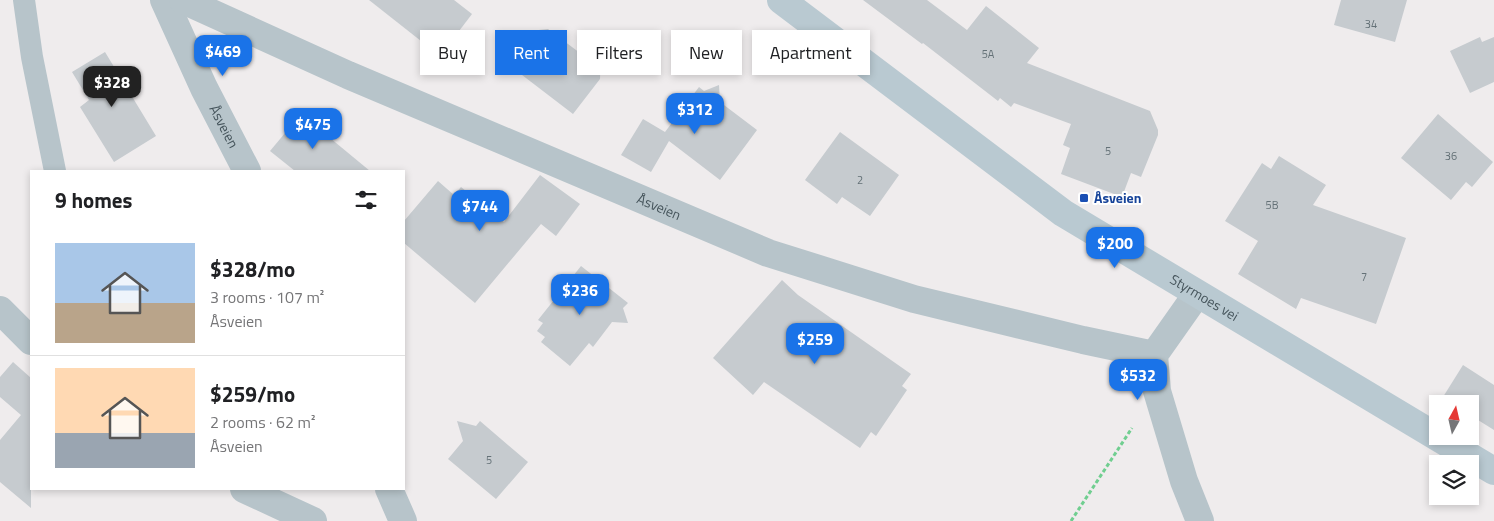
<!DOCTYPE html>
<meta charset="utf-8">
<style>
:root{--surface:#fff;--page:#f2f2f2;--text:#202124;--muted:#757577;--line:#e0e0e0;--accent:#1a73e8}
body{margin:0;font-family:"Titillium Web",sans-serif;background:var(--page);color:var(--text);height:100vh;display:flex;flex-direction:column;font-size:19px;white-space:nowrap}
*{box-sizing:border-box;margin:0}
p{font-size:16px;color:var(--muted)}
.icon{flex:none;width:28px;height:28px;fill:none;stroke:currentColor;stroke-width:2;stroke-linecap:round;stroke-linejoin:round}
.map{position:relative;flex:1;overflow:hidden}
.sheet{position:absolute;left:30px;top:170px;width:375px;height:320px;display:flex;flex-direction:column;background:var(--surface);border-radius:0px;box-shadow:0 2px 8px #0003}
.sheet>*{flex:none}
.hud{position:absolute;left:420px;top:30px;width:475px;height:45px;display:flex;gap:10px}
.needle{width:32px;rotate:8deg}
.controls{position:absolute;left:1429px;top:395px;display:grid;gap:10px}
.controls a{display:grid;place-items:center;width:50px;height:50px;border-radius:0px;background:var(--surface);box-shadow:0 2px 8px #0003;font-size:25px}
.price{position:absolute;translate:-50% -42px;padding:0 11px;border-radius:10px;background:var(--accent);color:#fff;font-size:16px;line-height:32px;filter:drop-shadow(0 1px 2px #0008)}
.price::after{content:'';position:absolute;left:50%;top:30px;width:15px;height:11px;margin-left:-8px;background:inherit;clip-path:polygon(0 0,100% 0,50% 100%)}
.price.current{background:#222;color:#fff}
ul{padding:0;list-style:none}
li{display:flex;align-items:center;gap:15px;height:125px;padding:0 25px}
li+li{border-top:1px solid var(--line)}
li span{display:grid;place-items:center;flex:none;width:140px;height:100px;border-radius:0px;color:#555}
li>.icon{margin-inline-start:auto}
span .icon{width:60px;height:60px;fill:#fffc;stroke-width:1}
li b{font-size:21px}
h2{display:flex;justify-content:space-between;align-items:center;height:60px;padding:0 25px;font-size:21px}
.pill{padding:0 18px;border-radius:0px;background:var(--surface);box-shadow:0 2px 8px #0003;font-size:18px;line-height:45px}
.pill.current{background:var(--accent);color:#fff}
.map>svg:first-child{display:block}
.building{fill:#c6cbcf}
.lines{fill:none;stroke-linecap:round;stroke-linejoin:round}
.path{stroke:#70ce90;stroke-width:3;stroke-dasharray:4 2.5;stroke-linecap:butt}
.service{stroke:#b7c4ca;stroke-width:22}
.minor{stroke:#b7c4ca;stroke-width:28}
.secondary{stroke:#b9c9d1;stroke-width:28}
.transit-dot{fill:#1a4fb4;stroke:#fff;stroke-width:2}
.labels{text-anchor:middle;stroke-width:4;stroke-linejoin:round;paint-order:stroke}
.number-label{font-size:11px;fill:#647177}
.street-label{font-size:14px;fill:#44535a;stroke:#fff}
.transit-label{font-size:14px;font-weight:bold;fill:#164399;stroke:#fff;text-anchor:start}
</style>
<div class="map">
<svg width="1494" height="521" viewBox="0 0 1494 521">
<rect width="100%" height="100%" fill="#efeced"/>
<!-- building -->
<g class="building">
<path d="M369 0H454L472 14 440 56Z"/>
<path d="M863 0H927L967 30 986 6 1039 48 1027 63 1150 111 1158 130V135L1141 177 1131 173 1122 197 1061 174 1070 148 1063 145 1071 124 1014 103 1011 107 1000 98 998 101 923 43 922 44Z"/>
<path d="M1341 0H1407L1395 42 1334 25Z"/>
<path d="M548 29 584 56 601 48 600 79 573 114 505 62 529 31Z"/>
<path d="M1480 37 1482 42 1494 37V82L1470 93 1450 51Z"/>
<path d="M105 52 156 136 114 162 80 107 89 100 72 72Z"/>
<path d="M719 85 720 102 757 130 720 180 669 141 651 172 621 155 643 119 665 132 699 87 704 91Z"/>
<path d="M301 114 370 171H295L270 151Z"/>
<path d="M1438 114 1493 162 1472 187 1466 182 1451 200 1401 158Z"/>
<path d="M840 132 899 175 870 216 842 197 837 204 805 180Z"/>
<path d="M1279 156 1326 185 1313 205 1406 238 1376 324 1301 298 1296 309 1238 274 1258 241 1225 221 1262 163 1271 169Z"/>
<path d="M540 175 580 204 556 236 541 224 475 303 404 243V221L438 181 454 195 461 187 504 222Z"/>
<path d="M581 266 628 303 623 308 628 323 612 322 593 347 589 343 570 366 541 342 545 337 537 331 543 323 538 320Z"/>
<path d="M782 280 798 295 911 374 902 386 907 390 876 436 871 432 860 448 764 382 753 395 713 358Z"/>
<path d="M13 362 31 378V508L0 482V440L21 415 0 397V377Z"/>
<path d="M1463 365 1494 385V430L1470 415V404H1453L1443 397Z"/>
<path d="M457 421 476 426 480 421 528 462 496 499 448 459 463 441Z"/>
</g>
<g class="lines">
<!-- path -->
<path class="path" d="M1071 521 1132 428"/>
<!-- service -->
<path class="service" d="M24 0 32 57 55 171"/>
<!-- minor -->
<g class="minor">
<path id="s1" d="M164 0 204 88 247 171"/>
<path id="s2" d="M183 0 348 75 768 253 914 299 1083 340 1154 355"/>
<path d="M1197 294 1154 355 1157 391 1184 481 1200 521"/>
<path d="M0 310 31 341"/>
<path d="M244 489 313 521"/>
<path d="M389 489 403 521"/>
</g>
<!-- secondary -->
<path class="secondary" id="s3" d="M781 0 1063 213 1494 471"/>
</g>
<!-- markers -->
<rect class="transit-dot" x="1079" y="193" width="10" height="10" rx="2.5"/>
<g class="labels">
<!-- number labels -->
<g class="number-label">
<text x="1371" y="28">34</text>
<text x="988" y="58">5A</text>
<text x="1108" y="155">5</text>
<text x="1451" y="160">36</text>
<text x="860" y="184">2</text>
<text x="1272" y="209">5B</text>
<text x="1364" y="281">7</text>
<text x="489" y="464">5</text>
</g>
<!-- street labels -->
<g class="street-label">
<text dy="5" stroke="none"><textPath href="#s1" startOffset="140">Åsveien</textPath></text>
<text dy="5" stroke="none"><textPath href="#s2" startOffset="519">Åsveien</textPath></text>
<text dy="5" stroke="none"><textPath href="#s3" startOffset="518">Styrmoes vei</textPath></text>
</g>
<!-- transit labels -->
<g class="transit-label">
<text x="1094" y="203">Åsveien</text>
</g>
</g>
</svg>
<div class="controls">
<a><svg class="needle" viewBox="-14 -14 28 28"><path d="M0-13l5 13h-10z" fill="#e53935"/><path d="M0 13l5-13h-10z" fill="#757577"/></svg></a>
<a><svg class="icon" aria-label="layers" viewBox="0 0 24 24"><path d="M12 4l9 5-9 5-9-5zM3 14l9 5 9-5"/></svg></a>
</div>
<b class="price" style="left:223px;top:77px">$469</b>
<b class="price current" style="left:112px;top:108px">$328</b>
<b class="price" style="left:695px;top:135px">$312</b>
<b class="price" style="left:313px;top:150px">$475</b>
<b class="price" style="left:480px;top:232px">$744</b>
<b class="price" style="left:1115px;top:269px">$200</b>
<b class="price" style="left:580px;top:316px">$236</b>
<b class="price" style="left:815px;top:365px">$259</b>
<b class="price" style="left:1138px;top:401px">$532</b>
<div class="hud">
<a class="pill">Buy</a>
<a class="pill current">Rent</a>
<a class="pill">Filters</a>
<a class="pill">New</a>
<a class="pill">Apartment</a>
</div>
<section class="sheet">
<h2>9 homes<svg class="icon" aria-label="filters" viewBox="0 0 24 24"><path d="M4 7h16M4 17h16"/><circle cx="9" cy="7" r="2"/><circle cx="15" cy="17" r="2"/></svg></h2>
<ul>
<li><span style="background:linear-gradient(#a9c7e8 60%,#b9a48a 0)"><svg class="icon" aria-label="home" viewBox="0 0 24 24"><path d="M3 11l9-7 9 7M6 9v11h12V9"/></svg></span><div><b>$328/mo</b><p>3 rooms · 107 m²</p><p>Åsveien</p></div></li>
<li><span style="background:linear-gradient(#ffd9b3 65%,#9aa5b1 0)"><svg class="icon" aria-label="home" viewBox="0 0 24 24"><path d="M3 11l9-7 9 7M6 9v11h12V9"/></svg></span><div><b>$259/mo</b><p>2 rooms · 62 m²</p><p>Åsveien</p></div></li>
</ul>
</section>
</div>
